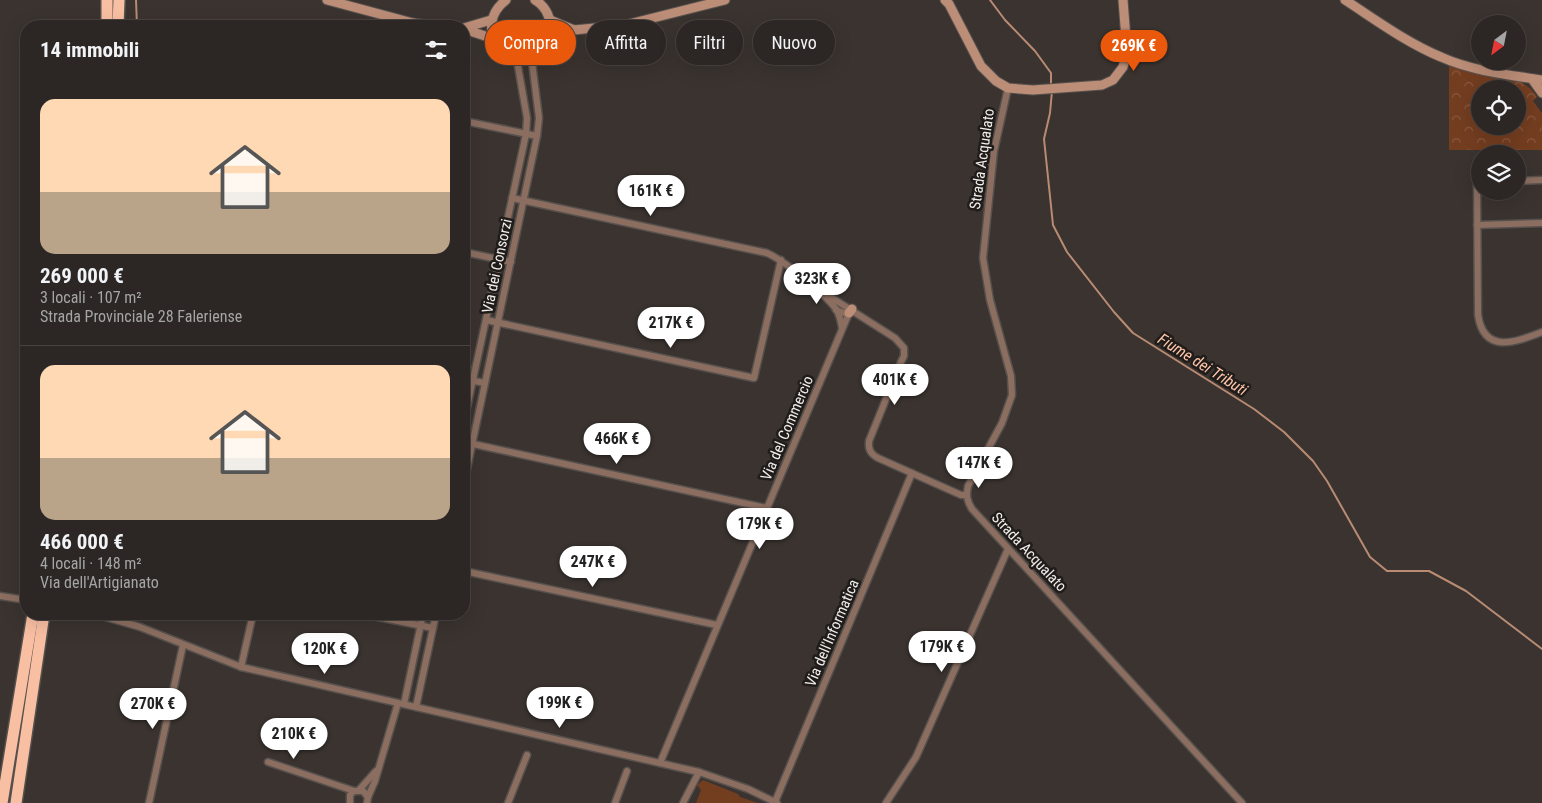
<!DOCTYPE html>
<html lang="it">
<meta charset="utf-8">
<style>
:root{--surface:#2c2624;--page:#342e2c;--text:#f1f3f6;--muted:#a6a5a6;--line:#484341;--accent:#ea580c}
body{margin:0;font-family:"Roboto Condensed",sans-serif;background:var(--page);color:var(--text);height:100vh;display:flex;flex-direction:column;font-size:19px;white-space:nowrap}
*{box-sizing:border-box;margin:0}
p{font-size:16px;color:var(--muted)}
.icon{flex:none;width:28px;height:28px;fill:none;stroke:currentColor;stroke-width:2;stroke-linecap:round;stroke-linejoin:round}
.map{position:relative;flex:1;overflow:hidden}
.panel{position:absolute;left:20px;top:20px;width:450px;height:600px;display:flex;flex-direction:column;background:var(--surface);border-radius:20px;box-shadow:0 5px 20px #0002,0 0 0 1px var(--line)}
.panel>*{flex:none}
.hud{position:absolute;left:485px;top:20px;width:475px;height:45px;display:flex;gap:10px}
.needle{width:32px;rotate:212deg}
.buttons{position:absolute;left:1471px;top:15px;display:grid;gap:10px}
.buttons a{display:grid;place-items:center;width:55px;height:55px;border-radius:50%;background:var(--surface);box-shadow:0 5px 20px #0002,0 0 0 1px var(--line);font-size:25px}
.price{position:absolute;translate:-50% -42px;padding:0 11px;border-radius:18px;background:#fff;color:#222;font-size:16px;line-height:32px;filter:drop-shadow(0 1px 2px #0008)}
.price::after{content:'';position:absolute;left:50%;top:30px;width:15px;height:11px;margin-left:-8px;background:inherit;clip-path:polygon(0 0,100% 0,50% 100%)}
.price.selected{background:var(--accent);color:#fff}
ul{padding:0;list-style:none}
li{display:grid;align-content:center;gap:10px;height:265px;padding:0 20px}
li+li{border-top:1px solid var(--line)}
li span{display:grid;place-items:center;height:155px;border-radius:15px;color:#555}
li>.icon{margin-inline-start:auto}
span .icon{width:90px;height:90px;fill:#fffc;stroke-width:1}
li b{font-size:21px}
h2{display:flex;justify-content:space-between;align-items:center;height:60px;padding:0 20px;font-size:21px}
.chip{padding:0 18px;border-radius:22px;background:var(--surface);box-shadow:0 5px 20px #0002,0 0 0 1px var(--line);font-size:18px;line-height:45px}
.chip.selected{background:var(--accent);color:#fff}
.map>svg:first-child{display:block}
.grass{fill:#733d20}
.park{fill:url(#park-crowns);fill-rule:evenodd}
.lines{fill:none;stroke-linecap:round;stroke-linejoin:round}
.stream{stroke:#b98b73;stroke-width:2}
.street-casing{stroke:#57514e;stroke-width:9}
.secondary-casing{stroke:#57514e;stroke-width:11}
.highway-casing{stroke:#57514e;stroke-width:14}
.street{stroke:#8b6e60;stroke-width:6}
.secondary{stroke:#bc8d77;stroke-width:9}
.highway{stroke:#f9bfa3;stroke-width:11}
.labels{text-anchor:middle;stroke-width:5;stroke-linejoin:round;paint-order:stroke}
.street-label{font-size:15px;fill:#f2eeec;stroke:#1f1c1a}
.water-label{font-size:16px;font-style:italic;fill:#fec5a9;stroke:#1f1c1a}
</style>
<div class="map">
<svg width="1542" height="803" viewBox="0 0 1542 803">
<defs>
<pattern id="park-crowns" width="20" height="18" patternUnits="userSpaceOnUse" patternTransform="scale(1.25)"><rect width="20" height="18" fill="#733d20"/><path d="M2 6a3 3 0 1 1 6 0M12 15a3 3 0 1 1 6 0" fill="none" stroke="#875941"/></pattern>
</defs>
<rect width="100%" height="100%" fill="#3a3330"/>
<!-- grass -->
<path class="grass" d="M703 780 738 794 740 797 758 803H696L701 790 697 785Z"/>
<!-- park -->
<path class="park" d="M1449 65 1480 74 1520 81 1531 89 1537 97 1533 101 1542 113V150H1449ZM1480 89H1518V126H1480Z"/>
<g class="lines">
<!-- stream -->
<g class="stream">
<path d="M136 0 137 26"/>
<path d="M990 0 1005 20 1035 51 1051 73V86"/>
<path d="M1052 91 1050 113 1044 139 1053 225 1067 252 1114 312 1133 333 1254 409 1284 432 1313 461 1327 481 1370 557 1387 571H1429L1466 591 1542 649"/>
</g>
<!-- street casing -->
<g class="street-casing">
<g id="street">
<path d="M1008 88 994 151 983 258 990 300 1011 376 1012 395 1002 423 968 486C966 496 967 501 972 509L1242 803"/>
<path d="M464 121 537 136"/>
<path d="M1518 181 1542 180"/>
<path d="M1480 182H1477L1478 315C1484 355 1516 342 1542 332"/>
<path d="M512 198 767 253C785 261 825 294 836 309 840 315 841 322 842 328"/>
<path d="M1477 225 1542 223"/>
<path d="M464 252 511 262"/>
<path d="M821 291 895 338 904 348V356L901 362 869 441C868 450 871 454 878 458L961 495H966"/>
<path d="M486 320 754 378 781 260"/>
<path d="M464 379 485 383"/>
<path d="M464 421 526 134 527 118 516 55"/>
<path d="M464 442 766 508"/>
<path d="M464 483 537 136 539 118 531 54"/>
<path d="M464 571 717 625"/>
<path d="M0 596 26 600"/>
<path d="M95 614 140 627 241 667 699 772 748 789 777 803"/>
<path d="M363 614 433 628"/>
<path d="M241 667 253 614"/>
<path d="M404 704 423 614"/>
<path d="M416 707 436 614"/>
<path d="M268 762 354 791H363L368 797 367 803"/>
<path d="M660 763 849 313H844L836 310"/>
<path d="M359 790 376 771"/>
<path d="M368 797 375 781 398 703"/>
<path d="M775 802 912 473"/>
<path d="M149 803 183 645"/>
<path d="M350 803V795L354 791"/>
<path d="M508 803 527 755"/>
<path d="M615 803 627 771"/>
<path d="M683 803 699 772"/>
<path d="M886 803 916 757 1008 549"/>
</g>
</g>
<!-- secondary casing -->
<g class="secondary-casing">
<g id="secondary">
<path d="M327 0 413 23 434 26"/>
<path d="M506 0C470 28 509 73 539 49 546 43 550 34 550 25 550 15 544 5 535 0"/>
<path d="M945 0 949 4 981 66 996 81 1008 88 1033 90 1102 85 1113 80 1123 67 1127 52 1123 0"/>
<path d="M1345 0C1376 20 1407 43 1441 57 1472 71 1509 75 1542 80"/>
<path d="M550 20 574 30"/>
<path d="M464 28 491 20"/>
<path d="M464 29 494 39"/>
<path d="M547 39 574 30 625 25 725 0"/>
<path d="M1532 79 1542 93"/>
<path d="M849 313 852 309"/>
</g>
</g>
<!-- highway casing -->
<g class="highway-casing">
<g id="highway">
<path d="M107 26V0"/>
<path d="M118 26 119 0"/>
<path d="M2 803 33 614"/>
<path d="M16 803 44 614"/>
</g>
</g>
<!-- street -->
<use href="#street" class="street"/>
<!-- secondary -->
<use href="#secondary" class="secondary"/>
<!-- highway -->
<use href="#highway" class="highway"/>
</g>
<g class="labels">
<!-- street labels -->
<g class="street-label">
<text transform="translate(982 159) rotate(-82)" y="5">Strada Acqualato</text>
<text transform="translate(497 266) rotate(-78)" y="5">Via dei Consorzi</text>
<text transform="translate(787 428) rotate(-67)" y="5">Via del Commercio</text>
<text transform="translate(1029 552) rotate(47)" y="5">Strada Acqualato</text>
<text transform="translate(832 633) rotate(-67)" y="5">Via dell'Informatica</text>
</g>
<!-- water labels -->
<g class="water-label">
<text transform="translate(1203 364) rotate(32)" y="6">Fiume dei Tributi</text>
</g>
</g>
</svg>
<div class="buttons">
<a><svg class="needle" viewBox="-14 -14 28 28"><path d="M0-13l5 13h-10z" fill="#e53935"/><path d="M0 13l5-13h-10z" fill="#a6a5a6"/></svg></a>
<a><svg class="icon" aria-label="locate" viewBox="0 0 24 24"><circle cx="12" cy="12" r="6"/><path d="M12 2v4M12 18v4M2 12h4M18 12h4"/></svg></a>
<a><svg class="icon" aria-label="layers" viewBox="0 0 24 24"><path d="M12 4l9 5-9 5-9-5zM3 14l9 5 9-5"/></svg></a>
</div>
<b class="price selected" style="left:1134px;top:72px">269K €</b>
<b class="price" style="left:651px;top:217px">161K €</b>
<b class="price" style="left:817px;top:305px">323K €</b>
<b class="price" style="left:671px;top:349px">217K €</b>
<b class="price" style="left:895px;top:406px">401K €</b>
<b class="price" style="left:617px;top:465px">466K €</b>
<b class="price" style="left:979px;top:489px">147K €</b>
<b class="price" style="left:760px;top:550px">179K €</b>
<b class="price" style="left:593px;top:588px">247K €</b>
<b class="price" style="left:942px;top:673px">179K €</b>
<b class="price" style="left:325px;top:675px">120K €</b>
<b class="price" style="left:560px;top:729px">199K €</b>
<b class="price" style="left:153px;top:730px">270K €</b>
<b class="price" style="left:294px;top:760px">210K €</b>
<div class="hud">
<a class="chip selected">Compra</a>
<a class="chip">Affitta</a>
<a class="chip">Filtri</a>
<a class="chip">Nuovo</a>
</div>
<section class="panel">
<h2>14 immobili<svg class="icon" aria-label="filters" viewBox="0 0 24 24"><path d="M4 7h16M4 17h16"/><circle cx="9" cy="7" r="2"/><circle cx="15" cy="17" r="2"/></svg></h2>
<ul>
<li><span style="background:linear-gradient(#ffd9b3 60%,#b9a48a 0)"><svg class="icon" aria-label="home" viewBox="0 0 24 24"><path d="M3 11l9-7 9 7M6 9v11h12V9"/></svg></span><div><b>269 000 €</b><p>3 locali · 107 m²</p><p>Strada Provinciale 28 Faleriense</p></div></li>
<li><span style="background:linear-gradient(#ffd9b3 60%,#b9a48a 0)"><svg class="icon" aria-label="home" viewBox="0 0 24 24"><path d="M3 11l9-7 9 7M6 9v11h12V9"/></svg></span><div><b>466 000 €</b><p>4 locali · 148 m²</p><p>Via dell'Artigianato</p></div></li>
</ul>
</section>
</div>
